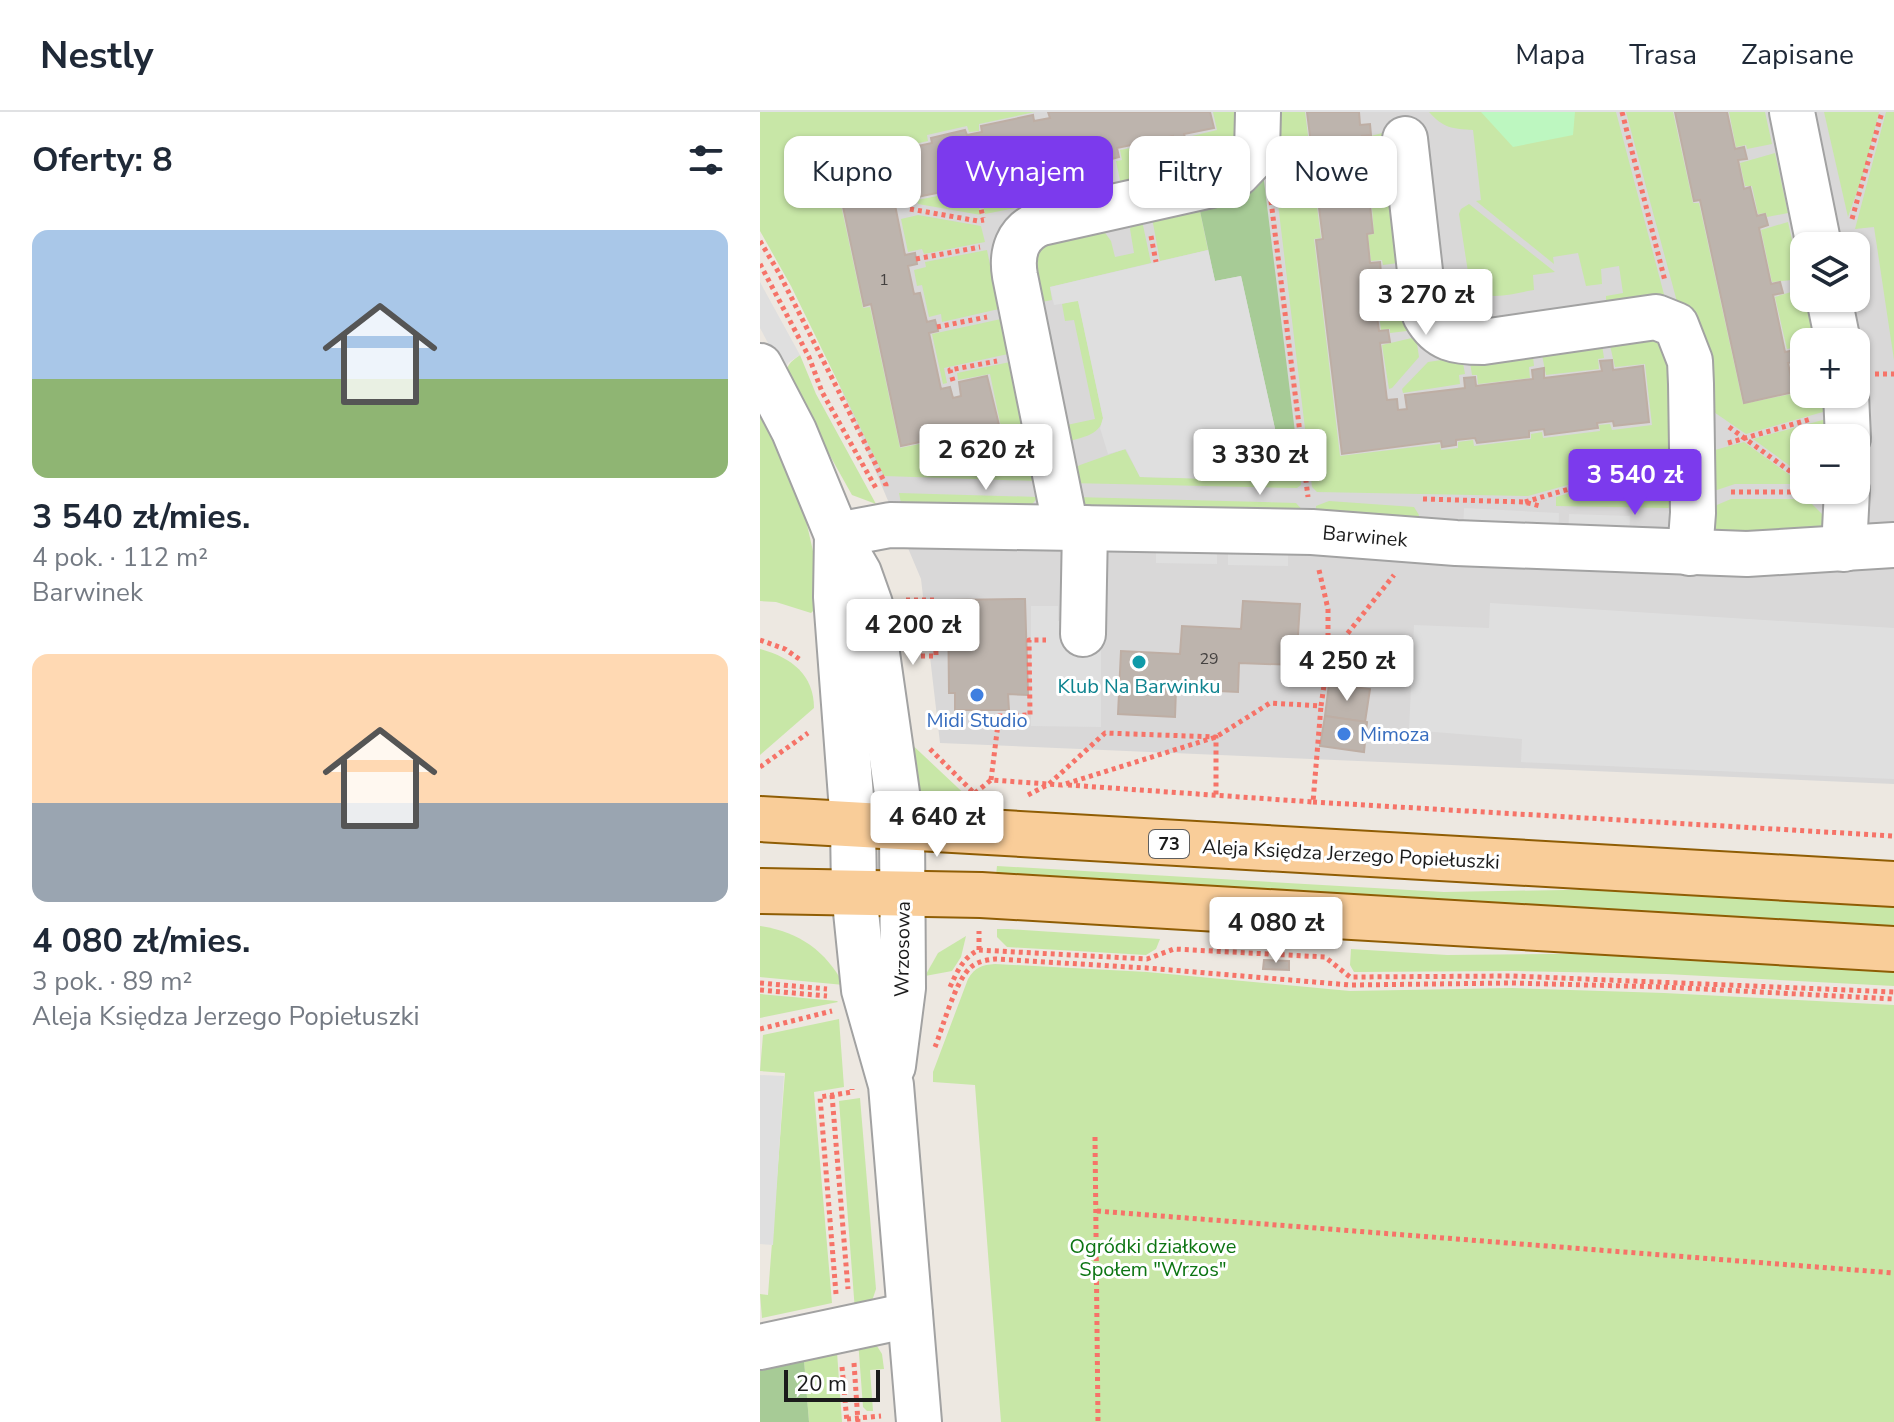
<!DOCTYPE html>
<html lang="pl">
<meta charset="utf-8">
<style>
:root{--surface:#fff;--page:#f6f6f7;--text:#1f2937;--muted:#747a83;--line:#e0e1e3;--accent:#7c3aed}
body{margin:0;font-family:"Nunito Sans",sans-serif;background:var(--page);color:var(--text);height:100vh;display:flex;flex-direction:column;font-size:30px;white-space:nowrap}
*{box-sizing:border-box;margin:0}
p{font-size:26px;color:var(--muted)}
.icon{flex:none;width:44px;height:44px;fill:none;stroke:currentColor;stroke-width:2;stroke-linecap:round;stroke-linejoin:round}
.map{position:relative;flex:1;overflow:hidden}
.side{display:flex;flex-direction:column;background:var(--surface);width:760px}
.side>*{flex:none}
.hud{position:absolute;left:24px;top:24px;width:760px;height:72px;display:flex;gap:16px}
.controls{position:absolute;left:1030px;top:120px;display:grid;gap:16px}
.controls a{display:grid;place-items:center;width:80px;height:80px;border-radius:16px;background:var(--surface);box-shadow:0 2px 6px #0004;font-size:40px}
.scale{position:absolute;left:24px;bottom:20px;width:96px;box-sizing:border-box;padding-left:8px;border:4px solid #1b1b1b;border-top:0;font-size:22px;line-height:28px;white-space:nowrap;color:#1b1b1b;-webkit-text-stroke:6px #fff;paint-order:stroke}
.price{position:absolute;translate:-50% -68px;padding:0 18px;border-radius:8px;background:#fff;color:#222;font-size:26px;line-height:52px;filter:drop-shadow(0 2px 4px #0008)}
.price::after{content:'';position:absolute;left:50%;top:48px;width:24px;height:18px;margin-left:-12px;background:inherit;clip-path:polygon(0 0,100% 0,50% 100%)}
.price.on{background:var(--accent);color:#fff}
ul{padding:0;list-style:none}
li{display:grid;align-content:center;gap:16px;height:424px;padding:0 32px}
li span{display:grid;place-items:center;height:248px;border-radius:16px;color:#555}
li>.icon{margin-inline-start:auto}
span .icon{width:144px;height:144px;fill:#fffc;stroke-width:1}
li b{font-size:34px}
h2{display:flex;justify-content:space-between;align-items:center;height:96px;padding:0 32px;font-size:34px}
.tag{padding:0 28px;border-radius:16px;background:var(--surface);box-shadow:0 2px 6px #0004;font-size:28px;line-height:72px}
.tag.on{background:var(--accent);color:#fff}
header{display:flex;align-items:center;gap:48px;box-sizing:border-box;height:112px;padding:0 40px;background:var(--surface);border-bottom:2px solid var(--line)}
header strong{font-size:38px}
nav{display:flex;gap:44px;margin-inline-start:auto;font-size:28px}
main{display:flex;flex:1;min-height:0}
.map>svg:first-child{display:block}
.residential{fill:#d9d8d8;fill-rule:evenodd}
.grass{fill:#c8e7a7}
.forest{fill:#a7cb96}
.park{fill:#bdf7c0}
.parking{fill:#dfdfdf}
.building{fill:#bdb4ad;stroke:#beaea4;stroke-width:2}
.lines{fill:none;stroke-linecap:round;stroke-linejoin:round}
.minor-casing{stroke:#a2a2a2;stroke-width:48}
.major-casing{stroke:#8f5d04;stroke-width:48}
.path{stroke:#f67368;stroke-width:5;stroke-dasharray:4 4;stroke-linecap:butt}
.minor{stroke:#fff;stroke-width:44}
.major{stroke:#f9cd99;stroke-width:44}
.culture-dot{fill:#0f9aa8;stroke:#fff;stroke-width:3}
.shop-dot{fill:#3f7fe0;stroke:#fff;stroke-width:3}
.labels{text-anchor:middle;stroke-width:6;stroke-linejoin:round;paint-order:stroke}
.number-label{font-size:16px;fill:#444140}
.shield{fill:#fff;stroke:#5f5f5f;stroke-width:2}
.shield-label{font-size:18px;font-weight:bold;fill:#1b1b1b}
.street-label{font-size:20px;fill:#1b1b1b;stroke:#fff}
.culture-label{font-size:20px;fill:#0d838f;stroke:#fff}
.shop-label{font-size:20px;fill:#366cbe;stroke:#fff}
.park-label{font-size:20px;fill:#0d7513;stroke:#fff}
</style>
<header>
<strong>Nestly</strong>
<nav><a>Mapa</a><a>Trasa</a><a>Zapisane</a></nav>
</header>
<main>
<section class="side">
<h2>Oferty: 8<svg class="icon" aria-label="filters" viewBox="0 0 24 24"><path d="M4 7h16M4 17h16"/><circle cx="9" cy="7" r="2"/><circle cx="15" cy="17" r="2"/></svg></h2>
<ul>
<li><span style="background:linear-gradient(#a9c7e8 60%,#8fb573 0)"><svg class="icon" aria-label="home" viewBox="0 0 24 24"><path d="M3 11l9-7 9 7M6 9v11h12V9"/></svg></span><div><b>3 540 zł/mies.</b><p>4 pok. · 112 m²</p><p>Barwinek</p></div></li>
<li><span style="background:linear-gradient(#ffd9b3 60%,#9aa5b1 0)"><svg class="icon" aria-label="home" viewBox="0 0 24 24"><path d="M3 11l9-7 9 7M6 9v11h12V9"/></svg></span><div><b>4 080 zł/mies.</b><p>3 pok. · 89 m²</p><p>Aleja Księdza Jerzego Popiełuszki</p></div></li>
</ul>
</section>
<div class="map">
<svg width="1134" height="1310" viewBox="0 0 1134 1310">
<rect width="100%" height="100%" fill="#ede8e1"/>
<!-- residential -->
<path class="residential" d="M113 0H1134V672L180 631 161 467 0 85V26ZM1044 134H1096V186H1044ZM1044 230H1096V282H1044ZM1044 326H1096V378H1044Z"/>
<!-- grass -->
<g class="grass">
<path d="M0 0H275L219 12V19L209 20 207 14 167 23 168 29 72 51 103 196 110 195 140 336 241 315 230 262 198 268 197 261 250 250 276 369 124 364 31 174 0 119Z"/>
<path d="M453 0H489L470 47 434 58 428 25 457 18Z"/>
<path d="M507 0H545L561 126 554 127 580 344 680 332 681 338 698 336V330L713 328 714 334 771 327V322L782 320 783 326 840 319 839 313 850 312 852 318 892 313 885 252 855 255 848 225 896 226 911 244 916 343 768 384 557 380 552 375Z"/>
<path d="M669 0H856L906 190 875 195 865 187 846 189V184L863 181 859 154 841 157 842 172 826 174 818 141 793 145 794 152 716 89 721 88 713 18C693 17 683 16 669 0Z"/>
<path d="M866 0H913L933 91H939L983 292 1036 281 1030 253 1044 250V282H1066L1070 298 986 322 945 294Z"/>
<path d="M969 0H1005L1012 32 987 37 986 33 976 35Z"/>
<path d="M1064 0H1119L1105 57 1088 105Z"/>
<path d="M1126 0H1134V248L1114 115 1095 117Z"/>
<path d="M630 19 638 79 620 82V77L610 79 603 26Z"/>
<path d="M411 28 413 36H415L420 60 361 73 356 49 362 48 360 38Z"/>
<path d="M344 41 351 75 295 87 291 68 294 67 292 58 319 52 318 46Z"/>
<path d="M1015 41 1028 101 1007 105 1006 101 998 102 992 74H985L980 51Z"/>
<path d="M276 62 285 90 225 102 221 83 227 81 225 73Z"/>
<path d="M209 78 214 91 218 90 221 103 158 92 157 88Z"/>
<path d="M437 85 448 138 400 149 390 95Z"/>
<path d="M640 89 646 150 623 153 622 148 611 149 608 123 614 122 612 95 620 94 621 91Z"/>
<path d="M709 92 795 160 773 163 774 178C754 181 723 192 710 173L699 102 701 97Z"/>
<path d="M380 99 391 151 290 175 292 188 282 190 269 133 343 118 351 129 355 145 374 141 370 117Z"/>
<path d="M158 103 221 114 225 130 164 142 162 137 148 140 141 107Z"/>
<path d="M1028 110 1041 167 1012 170 1001 118Z"/>
<path d="M227 138 239 197 182 210 181 202 169 205 162 173 157 174 154 158 166 155 165 150Z"/>
<path d="M648 159 655 218 630 221V217L621 218 614 166Z"/>
<path d="M1044 176 1055 230H1044V238L1037 240 1036 235 1027 237 1015 185Z"/>
<path d="M318 188 343 306C341 322 324 325 310 329L302 314 335 307 314 208 305 209 302 192Z"/>
<path d="M241 207 248 242 184 256 187 271 183 272 172 222Z"/>
<path d="M656 225 659 245 632 276 629 277 622 233Z"/>
<path d="M841 226 844 246 838 247 839 257 786 263 780 233Z"/>
<path d="M772 235 774 254 769 255 770 266 718 272 717 263H712L709 244Z"/>
<path d="M40 243 56 282 116 392 92 383 27 267C25 254 30 250 40 243Z"/>
<path d="M702 245 705 262 699 263 700 272 643 281 642 277 668 250Z"/>
<path d="M0 289 43 395 55 448 57 495 51 501 16 490 0 489Z"/>
<path d="M1077 304 1079 326H1044V364L993 327Z"/>
<path d="M984 330 1034 366 1036 372H975L945 382 944 341Z"/>
<path d="M365 337 380 365 541 369V373L537 376 309 371 315 356 320 353Z"/>
<path d="M923 347V390L908 396 796 394V385Z"/>
<path d="M139 381 278 385 270 395 142 396Z"/>
<path d="M315 385 536 391 545 401 324 395Z"/>
<path d="M971 387H1043L1050 390 1074 414 957 428 945 398Z"/>
<path d="M569 389 654 395 659 403 656 416 555 407 556 394Z"/>
<path d="M147 493H167L168 538 151 539Z"/>
<path d="M0 537C30 545 54 562 54 596L0 643Z"/>
<path d="M146 627 213 690 215 700C194 697 164 693 153 671 147 659 148 639 146 627Z"/>
<path d="M237 754 684 780 859 777 1134 792V815L236 764Z"/>
<path d="M0 814C39 820 65 838 84 873L0 865Z"/>
<path d="M237 817H248L400 827 396 837 386 843 247 835 237 825Z"/>
<path d="M206 824 201 845 192 859 165 864 178 841Z"/>
<path d="M591 837 687 843 903 841 1134 856V874L906 862 754 859 594 860 590 853Z"/>
<path d="M235 852 387 860 590 879 752 876 904 881 1134 893V1310H241L215 973 173 970V960L208 867C215 855 222 853 235 852Z"/>
<path d="M0 882 77 889 78 890 0 906Z"/>
<path d="M79 907 84 975 54 980 72 1191 2 1206 0 1182 8 1183 25 961 0 959 3 923Z"/>
<path d="M100 986 116 1177 112 1189 95 1199 79 989Z"/>
<path d="M98 1228 117 1234 122 1242 124 1257 110 1258 113 1299H107L103 1295Z"/>
<path d="M77 1240 82 1310H49L44 1248Z"/>
</g>
<!-- forest -->
<g class="forest">
<path d="M502 53 541 369H533L522 348 481 164 455 169 437 85Z"/>
<path d="M44 1248 49 1310H0V1259Z"/>
</g>
<!-- park -->
<path class="park" d="M721 0H815L813 23 753 35Z"/>
<!-- parking -->
<g class="parking">
<path d="M448 138 455 169 481 164 522 348 533 369 380 365 366 337 348 342 340 316 343 306 318 189 294 193 290 175Z"/>
<path d="M0 170 40 243 28 251 25 258 27 267 0 216Z"/>
<path d="M704 396 799 401 798 426 703 420Z"/>
<path d="M809 402 870 404 869 428 808 426Z"/>
<path d="M396 429 457 430V452L396 451Z"/>
<path d="M468 431 528 432V454L468 453Z"/>
<path d="M341 476V615L271 614V494H298V509H314Z"/>
<path d="M730 491 1134 516V667L761 650 762 627 649 618 654 513 729 516Z"/>
<path d="M0 963 24 964 13 1133 0 1132Z"/>
</g>
<!-- building -->
<g class="building">
<path d="M288 0H450L454 16 424 22 427 32 420 33 415 34 413 24 357 36 359 45 348 48 346 38 316 44 318 51 290 57 292 66 281 69 279 59 222 71 224 80 213 83 211 74 152 86 149 72 143 74 146 85 134 88 145 143 155 141 156 147 157 152 148 154 154 182 160 181 167 210 175 208 178 219 169 221 181 277 190 275 193 286 201 284 199 270 227 264 239 313 141 334 111 192 104 194 74 52 172 31 171 26 205 18 207 23 222 20 221 14 273 3 274 9 290 6Z"/>
<path d="M547 0H599L600 13 610 12 611 23 602 24 608 81 618 80 619 92 610 93 613 121 607 122 610 151 620 150 621 161 611 162 619 219 628 218 630 230 620 231 627 288 637 287 638 298 647 297 645 283 705 276 704 266 715 265 716 274 773 267 772 258 784 256V266L842 259 840 249 852 248 853 258 883 254 889 310 854 314 853 309 837 311 838 316 785 323 784 317 769 319V325L717 331 715 326 696 328V333L682 335 681 329 582 342 556 128 563 127Z"/>
<path d="M915 0H967L975 37 984 35 987 47 978 48 984 77 990 75 997 104 1005 102 1008 113 999 116 1011 172 1020 170 1023 181 1013 183 1025 240 1035 238 1037 249 1028 251 1034 280 984 291 940 88 934 89Z"/>
<path d="M265 487 268 583 248 582 249 598H195V581H189L188 488Z"/>
<path d="M483 489 540 492 536 553 479 551 478 580 416 577 415 605 358 602 361 539 420 542 422 514 481 517Z"/>
<path d="M569 572 610 577 605 610 565 604Z"/>
<path d="M565 604 607 610 604 640 560 634Z"/>
<path d="M504 848 529 849V858L503 857Z"/>
</g>
<g class="lines">
<!-- minor casing -->
<g class="minor-casing">
<g id="minor">
<path d="M1032 0 1059 134"/>
<path d="M645 27 665 203C679 228 696 230 723 230L896 205 916 213 930 249 931 272 933 401 930 441"/>
<path d="M1069 186 1078 230"/>
<path d="M0 254 34 319 77 423 99 461 110 492 142 716 143 876 133 954"/>
<path d="M1086 282 1088 326"/>
<path d="M304 415 303 402 255 164C251 141 257 120 281 111L451 73 477 62 497 41 498 0"/>
<path d="M77 423 130 413 552 420 696 431 987 442 1134 433"/>
<path d="M77 423 76 485 93 712 94 780 104 878 131 973 159 1310"/>
<path d="M1084 437 1087 378"/>
<path d="M323 522 325 416"/>
<path d="M0 1235 150 1203"/>
</g>
</g>
<!-- major casing -->
<g class="major-casing">
<g id="major">
<path d="M0 707 1134 772"/>
<path d="M0 779 221 783 1134 837"/>
</g>
</g>
<!-- path -->
<g class="path">
<path d="M862 0 905 169"/>
<path d="M510 81 548 385"/>
<path d="M218 82 223 106"/>
<path d="M150 97 218 109 224 108"/>
<path d="M1092 107 1122 0"/>
<path d="M391 124 396 150"/>
<path d="M0 129 19 161 126 373V377"/>
<path d="M156 147 220 135"/>
<path d="M0 152 49 245 62 280 117 378"/>
<path d="M177 215 227 205"/>
<path d="M1115 262H1134"/>
<path d="M193 269 190 258 237 249"/>
<path d="M969 315 1038 365 1044 372"/>
<path d="M968 331 1051 307"/>
<path d="M971 380H1045L1051 383"/>
<path d="M663 387 764 390 780 394"/>
<path d="M765 390 897 351"/>
<path d="M559 458 568 497V546"/>
<path d="M146 488H175L176 544H155"/>
<path d="M0 528 25 537 42 549"/>
<path d="M170 637 214 681"/>
<path d="M0 655 48 621"/>
<path d="M231 668 239 604 270 603 269 528H286"/>
<path d="M308 673 553 690 561 594"/>
<path d="M215 681 231 668 302 673 456 625 510 591 561 594 568 546 634 463"/>
<path d="M268 683 289 672 345 621 456 625V685"/>
<path d="M553 690 1134 724"/>
<path d="M219 838V819"/>
<path d="M0 871 67 877"/>
<path d="M190 875C197 860 203 845 219 838L387 847 414 837 565 845 590 865 753 864 1134 880"/>
<path d="M0 878 67 884"/>
<path d="M0 917 72 899"/>
<path d="M175 935C183 915 195 869 211 855 218 849 227 848 235 847L387 856 590 873 752 871 904 875 1134 887"/>
<path d="M72 983 88 1177"/>
<path d="M335 1025 338 1310"/>
<path d="M337 1099 1134 1161"/>
<path d="M76 1182 60 985 92 980V977"/>
<path d="M94 1251 98 1310"/>
<path d="M82 1255 87 1310"/>
<path d="M87 1307 121 1304"/>
</g>
<!-- minor -->
<use href="#minor" class="minor"/>
<!-- major -->
<use href="#major" class="major"/>
</g>
<!-- markers -->
<circle class="culture-dot" cx="379" cy="550" r="8"/>
<g class="shop-dot">
<circle cx="217" cy="583" r="8"/>
<circle cx="584" cy="622" r="8"/>
</g>
<g class="labels">
<!-- number labels -->
<g class="number-label">
<text x="124" y="173">1</text>
<text x="449" y="552">29</text>
</g>
<!-- shield labels -->
<rect class="shield" x="389" y="718" width="40" height="28" rx="6"/>
<g class="shield-label">
<text x="409" y="738">73</text>
</g>
<!-- street labels -->
<g class="street-label">
<text transform="translate(605 424) rotate(5)" y="7">Barwinek</text>
<text transform="translate(591 742) rotate(3)" y="7">Aleja Księdza Jerzego Popiełuszki</text>
<text transform="translate(142 837) rotate(-89)" y="7">Wrzosowa</text>
</g>
<!-- culture labels -->
<g class="culture-label">
<text x="379" y="581">Klub Na Barwinku</text>
</g>
<!-- shop labels -->
<g class="shop-label">
<text x="217" y="615">Midi Studio</text>
<text x="600" y="629" text-anchor="start">Mimoza</text>
</g>
<!-- park labels -->
<g class="park-label">
<text x="393" y="1141">Ogródki działkowe<tspan x="393" dy="23">Społem "Wrzos"</tspan></text>
</g>
</g>
</svg>
<div class="controls">
<a><svg class="icon" aria-label="layers" viewBox="0 0 24 24"><path d="M12 4l9 5-9 5-9-5zM3 14l9 5 9-5"/></svg></a>
<a>+</a>
<a>−</a>
</div>
<div class="scale">20 m</div>
<b class="price" style="left:666px;top:225px">3 270 zł</b>
<b class="price" style="left:226px;top:380px">2 620 zł</b>
<b class="price" style="left:500px;top:385px">3 330 zł</b>
<b class="price on" style="left:875px;top:405px">3 540 zł</b>
<b class="price" style="left:153px;top:555px">4 200 zł</b>
<b class="price" style="left:587px;top:591px">4 250 zł</b>
<b class="price" style="left:177px;top:747px">4 640 zł</b>
<b class="price" style="left:516px;top:853px">4 080 zł</b>
<div class="hud">
<a class="tag">Kupno</a>
<a class="tag on">Wynajem</a>
<a class="tag">Filtry</a>
<a class="tag">Nowe</a>
</div>
</div>
</main>
